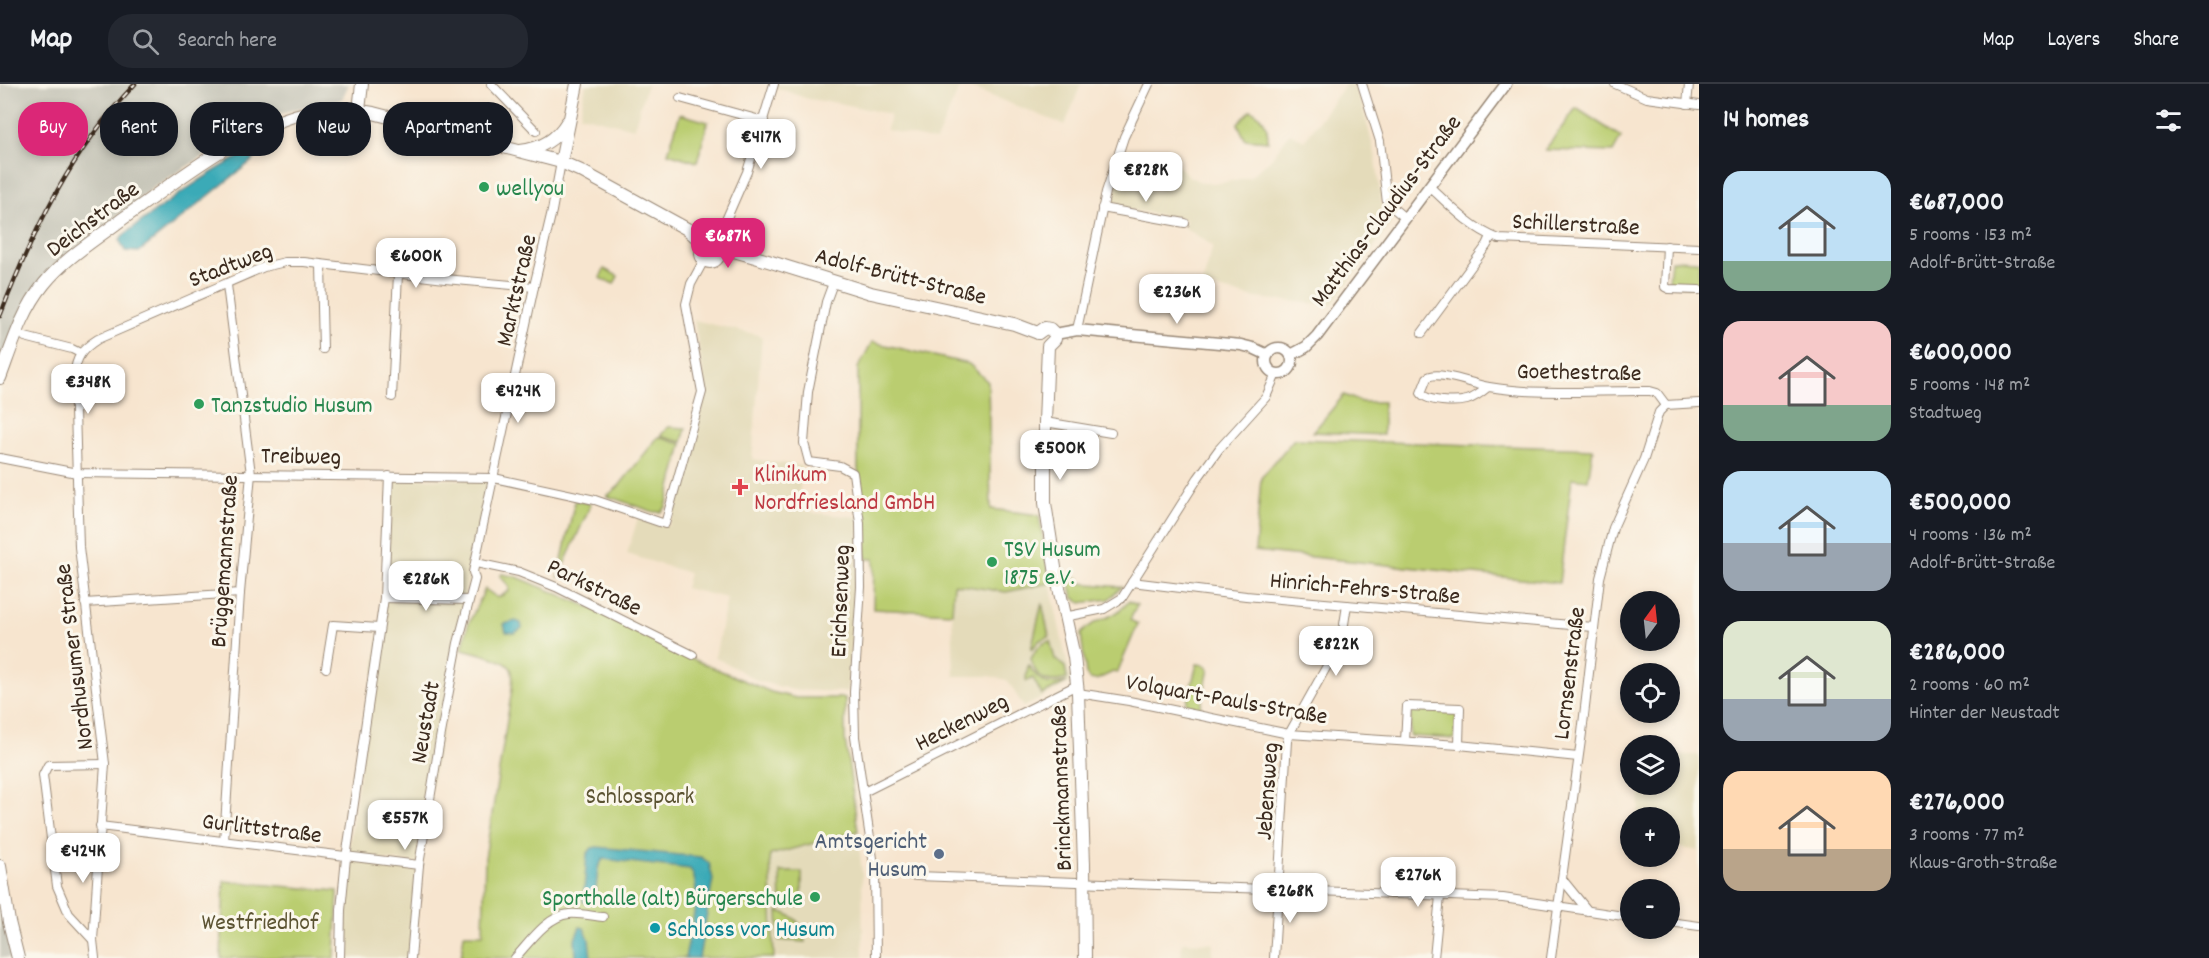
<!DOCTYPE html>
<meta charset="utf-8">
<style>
:root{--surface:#171b24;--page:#242831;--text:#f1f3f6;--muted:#9ea1a6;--line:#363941;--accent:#db2777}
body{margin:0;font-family:Dekko,sans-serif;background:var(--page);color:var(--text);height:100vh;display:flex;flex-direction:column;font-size:22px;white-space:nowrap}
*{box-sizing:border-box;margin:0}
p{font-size:20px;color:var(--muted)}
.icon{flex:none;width:33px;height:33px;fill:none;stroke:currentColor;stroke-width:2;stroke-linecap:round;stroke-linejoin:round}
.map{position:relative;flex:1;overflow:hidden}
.drawer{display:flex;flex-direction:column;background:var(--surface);width:510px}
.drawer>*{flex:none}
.banner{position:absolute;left:18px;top:18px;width:570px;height:54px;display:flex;gap:12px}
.needle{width:39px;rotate:15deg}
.controls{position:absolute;left:1620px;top:507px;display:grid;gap:12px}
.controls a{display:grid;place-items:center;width:60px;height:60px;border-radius:50%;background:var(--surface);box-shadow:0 3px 9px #0003;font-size:30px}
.price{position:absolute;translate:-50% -51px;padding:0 14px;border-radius:12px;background:#fff;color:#222;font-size:20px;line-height:39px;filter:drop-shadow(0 2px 3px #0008)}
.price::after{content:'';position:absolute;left:50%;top:36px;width:18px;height:14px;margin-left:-9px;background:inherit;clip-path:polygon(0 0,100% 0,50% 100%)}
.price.current{background:var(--accent);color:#fff}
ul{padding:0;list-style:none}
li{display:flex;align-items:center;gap:18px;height:150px;padding:0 24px}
li span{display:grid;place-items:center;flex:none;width:168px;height:120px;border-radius:18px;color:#555}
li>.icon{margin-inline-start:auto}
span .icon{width:72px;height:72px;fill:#fffc;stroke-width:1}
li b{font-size:26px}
h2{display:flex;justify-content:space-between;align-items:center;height:72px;padding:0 24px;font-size:26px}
.chip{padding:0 21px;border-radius:24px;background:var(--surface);box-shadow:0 3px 9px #0003;font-size:21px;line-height:54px}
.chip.current{background:var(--accent);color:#fff}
header{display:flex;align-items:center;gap:36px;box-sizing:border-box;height:84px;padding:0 30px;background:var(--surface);border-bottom:2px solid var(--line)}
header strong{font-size:28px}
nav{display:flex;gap:33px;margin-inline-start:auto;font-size:21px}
.search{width:420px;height:54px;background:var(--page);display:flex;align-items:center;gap:15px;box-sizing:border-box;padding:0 21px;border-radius:24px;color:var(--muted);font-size:22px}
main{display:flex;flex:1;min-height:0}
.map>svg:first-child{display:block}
.built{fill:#e4dbba}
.industrial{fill:#c6c5b8}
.green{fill:#bacd70;stroke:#7a7c47;stroke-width:1.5}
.water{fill:#3aaab7;stroke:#3a6a6a;stroke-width:1.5}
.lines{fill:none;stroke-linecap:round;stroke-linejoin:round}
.minor-casing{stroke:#998876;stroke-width:10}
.tertiary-casing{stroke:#998876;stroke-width:13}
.secondary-casing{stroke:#998876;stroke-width:14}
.minor{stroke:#fff;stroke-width:8}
.tertiary{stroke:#fff;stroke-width:10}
.secondary{stroke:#fff;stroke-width:12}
.rail-casing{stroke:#3b2a1e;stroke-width:4.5}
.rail{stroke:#fbf7ec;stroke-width:2;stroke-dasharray:7;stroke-linecap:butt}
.leisure-dot{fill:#2e9e5b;stroke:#fbf7ec;stroke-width:2}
.health-dot{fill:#e0444e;stroke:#fbf7ec;stroke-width:2}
.service-dot{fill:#5c6f8a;stroke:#fbf7ec;stroke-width:2}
.culture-dot{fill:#0f9aa8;stroke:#fbf7ec;stroke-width:2}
.labels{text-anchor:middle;stroke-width:6;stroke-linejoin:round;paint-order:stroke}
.leisure-label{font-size:24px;fill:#27864d;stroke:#fbf7ec;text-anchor:start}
.street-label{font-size:24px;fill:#3b2a1e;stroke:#fbf7ec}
.health-label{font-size:24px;fill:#be3a42;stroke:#fbf7ec;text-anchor:start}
.park-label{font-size:24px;fill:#5b5332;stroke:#fbf7ec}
.service-label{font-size:24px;fill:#4e5e75;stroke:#fbf7ec;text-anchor:end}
.culture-label{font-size:24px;fill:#0d838f;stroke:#fbf7ec;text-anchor:start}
</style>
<header>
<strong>Map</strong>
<div class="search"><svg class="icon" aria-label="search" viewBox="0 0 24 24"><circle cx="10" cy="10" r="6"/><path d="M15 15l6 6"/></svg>Search here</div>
<nav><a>Map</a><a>Layers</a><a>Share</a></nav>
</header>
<main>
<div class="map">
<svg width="1699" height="874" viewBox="0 0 1699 874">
<rect width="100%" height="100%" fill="#fbf7ec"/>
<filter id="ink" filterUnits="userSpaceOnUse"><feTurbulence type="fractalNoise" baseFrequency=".0167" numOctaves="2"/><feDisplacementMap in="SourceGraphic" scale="12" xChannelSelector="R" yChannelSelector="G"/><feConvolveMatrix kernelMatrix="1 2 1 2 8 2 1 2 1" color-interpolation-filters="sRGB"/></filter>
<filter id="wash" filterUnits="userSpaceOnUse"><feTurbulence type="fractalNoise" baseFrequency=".008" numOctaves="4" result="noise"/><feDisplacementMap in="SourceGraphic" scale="24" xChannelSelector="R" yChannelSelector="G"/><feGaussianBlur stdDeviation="1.35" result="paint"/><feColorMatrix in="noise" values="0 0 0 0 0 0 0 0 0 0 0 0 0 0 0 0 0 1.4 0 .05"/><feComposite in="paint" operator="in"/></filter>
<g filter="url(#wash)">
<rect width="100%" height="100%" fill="#f7e5cf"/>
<!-- built -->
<g class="built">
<path d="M586 0H647L634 44 580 31Z"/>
<path d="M767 0H1081L1065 41 961 0 936 57 887 46 890 30 839 19 808 15Z"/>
<path d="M1346 0H1352L1362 21 1376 74 1382 125 1391 138 1389 142 1332 221 1255 214 1202 201 1213 162 1184 143 1186 135 1114 123 1112 120 1117 100 1158 107 1177 81 1190 93 1203 99H1221L1250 93 1271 75 1290 49 1304 57Z"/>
<path d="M694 236 762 252 752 375 802 382 798 424 815 429 858 433 859 456 856 509 847 608 794 606 758 597 715 573 727 514 685 504 689 489 627 470 638 434 669 442 706 306Z"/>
<path d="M391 394 490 396 464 514 385 512Z"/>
<path d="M1050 499 1071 598 1024 623 1007 596 989 592H954L952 529 953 500 1006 508Z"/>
<path d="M384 515 466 518 417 779 348 772Z"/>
<path d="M1670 671H1699V767L1670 762V734L1638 733 1641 701 1670 700Z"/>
<path d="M858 747 862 790 863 874H776L770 771Z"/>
<path d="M347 776 417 783 410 874H341Z"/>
<path d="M1182 858 1213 859 1212 874H1181Z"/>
</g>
<!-- industrial -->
<g class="industrial">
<path d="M0 0H349L342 15 332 19 307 22 278 30 246 46 157 101 94 150 54 182 0 284Z"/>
<path d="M0 810 15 874H0Z"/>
</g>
<!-- green -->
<g class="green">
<path d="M1576 24 1621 53 1613 68 1545 66Z"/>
<path d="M1251 26C1265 34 1268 42 1268 57L1245 55 1238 40Z"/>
<path d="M680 30 708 38 697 78 668 69Z"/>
<path d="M1671 176 1699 177V203L1672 201 1669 196Z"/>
<path d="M604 185 618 192 614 200 600 194Z"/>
<path d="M872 258 969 280 988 298 991 425 1039 431 1050 499 1006 508 954 500 952 529 873 525 874 475H866L864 432 858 385V284Z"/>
<path d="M1344 311 1361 318H1383V351L1313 348Z"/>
<path d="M668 343 686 344 682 358 660 352Z"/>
<path d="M658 353 682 360 666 423 661 428H654L607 412 619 402Z"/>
<path d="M1294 355 1593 365 1588 396 1572 394 1559 499 1255 467 1261 394Z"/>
<path d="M575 416 591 420 558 494Z"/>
<path d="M502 490 517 493 601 528 669 565 771 608 796 614H845V655L858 747 770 771 774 874H461L464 850H483L485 774 512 605C512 599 514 591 511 585 507 575 474 568 462 565L468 541 485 505 498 514 509 507V502L500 492Z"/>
<path d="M1068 493 1079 494V499L1122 503 1109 515 1081 519 1073 513Z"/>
<path d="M1129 517 1137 521 1130 536 1138 540 1117 589 1113 588 1096 596 1089 595 1086 590 1081 550C1093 534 1115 536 1129 517Z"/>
<path d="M1042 519 1049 553 1040 556 1031 566Z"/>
<path d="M1050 557 1055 575 1065 583 1067 595C1047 600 1036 596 1031 575 1036 565 1039 560 1050 557Z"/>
<path d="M1197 580 1205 581 1209 585 1200 626 1186 622Z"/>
<path d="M1028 581C1040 598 1046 603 1067 598L1042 611 1033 594 1027 597 1026 595Z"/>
<path d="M1411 625 1457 627 1455 655 1410 652Z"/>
<path d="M780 788H802V822H781Z"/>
<path d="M224 797 338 807 335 874H221Z"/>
<path d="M778 827C798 833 800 838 805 858L779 856Z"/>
</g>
<!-- water -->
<g class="water">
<path d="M261 62 264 67 139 168 125 167 120 157 122 152C163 121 214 83 261 62Z"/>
<path d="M516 537 521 539 522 544 515 549 506 548 504 540Z"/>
<path d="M597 763 701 773 709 779 713 795 699 874H685C689 850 704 805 690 785L603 775 598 784 595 818H583L587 770 592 764Z"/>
<path d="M580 843 584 844 589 855 591 874H576L575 855Z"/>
</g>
</g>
<g filter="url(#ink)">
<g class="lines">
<!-- minor casing -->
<g class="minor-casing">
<g id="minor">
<path d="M491 0 536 47"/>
<path d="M1362 0 1380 57 1387 119 1405 134"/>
<path d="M1615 0 1647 14 1699 21"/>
<path d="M680 14 764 37"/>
<path d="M1687 20 1689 0"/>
<path d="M1429 102C1449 121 1472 145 1499 155L1699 164"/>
<path d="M1102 124 1185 139"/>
<path d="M715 161 747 88 774 0"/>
<path d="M1667 162 1665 203 1669 205 1699 206"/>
<path d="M321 181 323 265"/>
<path d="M833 199 826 218 808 308 804 359 809 378 840 382 853 389 860 439 861 503 854 608 855 653 875 788 876 874"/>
<path d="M1077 246 1106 108 1124 53 1149 0"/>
<path d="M1422 249 1487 161 1491 152"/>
<path d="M25 253 72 265 80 269"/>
<path d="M1488 303C1482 308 1475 314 1467 316 1456 319 1427 318 1421 309L1427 294C1437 285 1475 301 1489 303 1542 312 1597 306 1650 307L1657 309 1666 321"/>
<path d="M392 313 398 190"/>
<path d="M1666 321 1699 319"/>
<path d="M1045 338 1111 349"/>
<path d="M0 374 77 389 494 394 595 416 665 440 702 308 686 220 691 200 704 176"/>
<path d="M476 479 519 488 556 503 693 571"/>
<path d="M1132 498 1246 512 1593 543"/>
<path d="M384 514 469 516"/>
<path d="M85 519 240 509"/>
<path d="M1064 533 1104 525 1122 514 1198 394 1219 365 1266 313 1276 290"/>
<path d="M326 584 333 541 379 544"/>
<path d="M1078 609 1129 617 1289 650 1459 661 1578 673"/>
<path d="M1405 657 1407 622 1460 624 1459 661"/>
<path d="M864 708 1077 601"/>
<path d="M100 742 419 781"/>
<path d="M224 757 240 509 251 390 227 201"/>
<path d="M875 788 917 792 1503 814 1630 833"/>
<path d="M1562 795 1588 827"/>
<path d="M1670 838 1699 842"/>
<path d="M93 856 69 830 57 802 43 691 48 681 105 680"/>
<path d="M95 874 93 856 105 680 79 463 74 292C76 273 82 265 98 255L264 183 285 178H304L445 195 534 203"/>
<path d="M340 874 341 826 346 774 384 514 389 392"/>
<path d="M411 874 419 781 440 655 458 559 475 495 473 488 535 198 552 127 561 78"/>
<path d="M515 874C529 859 547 832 569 830 580 829 592 832 603 833"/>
<path d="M1274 874 1287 657 1289 650 1338 562 1342 553 1347 521"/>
<path d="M1434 874 1440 812"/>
<path d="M1551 874 1582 649 1600 494 1613 444 1644 375 1659 328 1666 321"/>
</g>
</g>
<!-- tertiary casing -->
<g class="tertiary-casing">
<g id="tertiary">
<path d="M1055 250 1077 246 1241 261 1253 264 1268 271"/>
<circle cx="1279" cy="277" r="13"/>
<path d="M1291 271 1306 263 1317 252 1506 0"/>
</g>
</g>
<!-- secondary casing -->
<g class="secondary-casing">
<g id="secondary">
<path d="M359 26 362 0"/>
<path d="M520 67C540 65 557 55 567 38"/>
<path d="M561 78 577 0"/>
<circle cx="710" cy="169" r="9"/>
<path d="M719 167 730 166 755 173 871 209 1014 240 1038 249"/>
<path d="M1038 249 1045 244 1050 245 1055 250V255L1048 262 1045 338V419L1056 490 1074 573 1078 609 1084 780 1085 874"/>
<path d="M0 294C12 262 22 227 44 200 65 174 95 156 121 136 175 98 244 42 309 28 330 24 352 25 373 29L561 78 581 87 687 145 705 161"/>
<path d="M0 782 9 838 18 874"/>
</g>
</g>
<!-- minor -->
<use href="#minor" class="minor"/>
<!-- tertiary -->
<use href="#tertiary" class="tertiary"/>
<!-- secondary -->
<use href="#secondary" class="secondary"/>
<!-- rail casing -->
<g class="rail-casing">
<path id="rail" d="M0 232C34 145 70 69 135 0"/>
</g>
<!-- rail -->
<use href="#rail" class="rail"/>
</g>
</g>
<!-- markers -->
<g class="leisure-dot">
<circle cx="484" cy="103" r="6"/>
<circle cx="199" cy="320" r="6"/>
<circle cx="992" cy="478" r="6"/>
<circle cx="815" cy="813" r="6"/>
</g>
<path class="health-dot" d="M737 394h6v6h6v6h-6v6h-6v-6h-6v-6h6z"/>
<circle class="service-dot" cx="939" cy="770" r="6"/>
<circle class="culture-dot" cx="655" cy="844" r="6"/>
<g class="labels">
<!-- leisure labels -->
<g class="leisure-label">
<text x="496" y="111">wellyou</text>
<text x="211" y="328">Tanzstudio Husum</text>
<text x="1004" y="472">TSV Husum<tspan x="1004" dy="28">1875 e.V.</tspan></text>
<text x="803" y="821" text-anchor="end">Sporthalle (alt) Bürgerschule</text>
</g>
<!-- street labels -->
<g class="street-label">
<text transform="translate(1385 126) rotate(-53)" y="8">Matthias-Claudius-Straße</text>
<text transform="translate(92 134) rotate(-37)" y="8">Deichstraße</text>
<text transform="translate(1576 139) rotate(3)" y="8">Schillerstraße</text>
<text transform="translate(230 180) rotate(-21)" y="8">Stadtweg</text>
<text transform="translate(901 191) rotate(14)" y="8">Adolf-Brütt-Straße</text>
<text transform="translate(515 206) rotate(-77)" y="8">Marktstraße</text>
<text transform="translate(1579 287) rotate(1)" y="8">Goethestraße</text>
<text transform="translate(301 371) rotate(1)" y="8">Treibweg</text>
<text transform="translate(223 477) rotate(-86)" y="8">Brüggemannstraße</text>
<text transform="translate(595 502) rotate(26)" y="8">Parkstraße</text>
<text transform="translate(1365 503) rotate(5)" y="8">Hinrich-Fehrs-Straße</text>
<text transform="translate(839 517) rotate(-88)" y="8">Erichsenweg</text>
<text transform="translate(73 573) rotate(-97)" y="8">Nordhusumer Straße</text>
<text transform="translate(1568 589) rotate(-83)" y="8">Lornsenstraße</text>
<text transform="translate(1227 614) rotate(10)" y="8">Volquart-Pauls-Straße</text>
<text transform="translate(961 637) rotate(-27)" y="8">Heckenweg</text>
<text transform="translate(424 638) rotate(-80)" y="8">Neustadt</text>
<text transform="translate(1060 704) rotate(-92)" y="8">Brinckmannstraße</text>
<text transform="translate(1266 707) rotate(-86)" y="8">Jebensweg</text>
<text transform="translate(262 743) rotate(7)" y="8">Gurlittstraße</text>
</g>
<!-- health labels -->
<g class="health-label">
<text x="754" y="397">Klinikum<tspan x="754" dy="28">Nordfriesland GmbH</tspan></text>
</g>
<!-- park labels -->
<g class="park-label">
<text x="640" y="719">Schlosspark</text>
<text x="260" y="845">Westfriedhof</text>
</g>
<!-- service labels -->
<g class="service-label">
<text x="927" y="764">Amtsgericht<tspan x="927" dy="28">Husum</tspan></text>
</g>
<!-- culture labels -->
<g class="culture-label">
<text x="667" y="852">Schloss vor Husum</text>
</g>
</g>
</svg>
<div class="controls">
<a><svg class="needle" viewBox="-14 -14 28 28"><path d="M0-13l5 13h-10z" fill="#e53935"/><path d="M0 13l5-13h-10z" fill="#9ea1a6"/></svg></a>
<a><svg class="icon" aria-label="locate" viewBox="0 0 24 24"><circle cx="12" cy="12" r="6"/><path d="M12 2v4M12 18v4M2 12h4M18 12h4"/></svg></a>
<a><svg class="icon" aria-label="layers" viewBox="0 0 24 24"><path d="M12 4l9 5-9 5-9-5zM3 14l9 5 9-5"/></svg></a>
<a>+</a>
<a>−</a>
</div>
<b class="price" style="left:761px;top:86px">€417K</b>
<b class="price" style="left:1146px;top:119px">€828K</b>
<b class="price current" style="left:728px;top:185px">€687K</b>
<b class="price" style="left:416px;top:205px">€600K</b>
<b class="price" style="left:1177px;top:241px">€236K</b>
<b class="price" style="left:88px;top:331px">€348K</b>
<b class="price" style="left:518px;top:340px">€424K</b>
<b class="price" style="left:1060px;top:397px">€500K</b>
<b class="price" style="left:426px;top:528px">€286K</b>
<b class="price" style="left:1336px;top:593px">€822K</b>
<b class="price" style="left:405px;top:767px">€557K</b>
<b class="price" style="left:83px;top:800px">€424K</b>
<b class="price" style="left:1418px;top:824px">€276K</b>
<b class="price" style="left:1290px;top:840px">€268K</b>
<div class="banner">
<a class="chip current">Buy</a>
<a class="chip">Rent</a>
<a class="chip">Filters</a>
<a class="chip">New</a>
<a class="chip">Apartment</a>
</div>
</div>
<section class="drawer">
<h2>14 homes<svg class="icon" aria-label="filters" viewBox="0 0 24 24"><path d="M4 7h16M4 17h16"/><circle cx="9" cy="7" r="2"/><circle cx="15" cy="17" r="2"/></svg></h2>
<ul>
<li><span style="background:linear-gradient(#bfe0f5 75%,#7fa58c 0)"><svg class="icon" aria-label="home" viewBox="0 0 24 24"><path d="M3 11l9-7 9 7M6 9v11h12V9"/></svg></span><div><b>€687,000</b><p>5 rooms · 153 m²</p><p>Adolf-Brütt-Straße</p></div></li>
<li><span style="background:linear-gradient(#f6c9c9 70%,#7fa58c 0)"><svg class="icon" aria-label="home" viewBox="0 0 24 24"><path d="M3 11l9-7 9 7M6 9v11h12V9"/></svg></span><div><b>€600,000</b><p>5 rooms · 148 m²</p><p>Stadtweg</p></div></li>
<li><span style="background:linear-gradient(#bfe0f5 60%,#9aa5b1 0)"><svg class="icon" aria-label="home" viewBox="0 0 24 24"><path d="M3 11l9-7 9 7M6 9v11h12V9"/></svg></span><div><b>€500,000</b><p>4 rooms · 136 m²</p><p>Adolf-Brütt-Straße</p></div></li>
<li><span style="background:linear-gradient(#dfe7d0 65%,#9aa5b1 0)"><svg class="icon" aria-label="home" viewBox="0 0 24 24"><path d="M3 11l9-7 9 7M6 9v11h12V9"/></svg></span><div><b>€286,000</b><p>2 rooms · 60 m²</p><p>Hinter der Neustadt</p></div></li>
<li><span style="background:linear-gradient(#ffd9b3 65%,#b9a48a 0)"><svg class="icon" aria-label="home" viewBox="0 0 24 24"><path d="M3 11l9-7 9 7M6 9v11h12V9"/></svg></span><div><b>€276,000</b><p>3 rooms · 77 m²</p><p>Klaus-Groth-Straße</p></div></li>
</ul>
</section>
</main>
